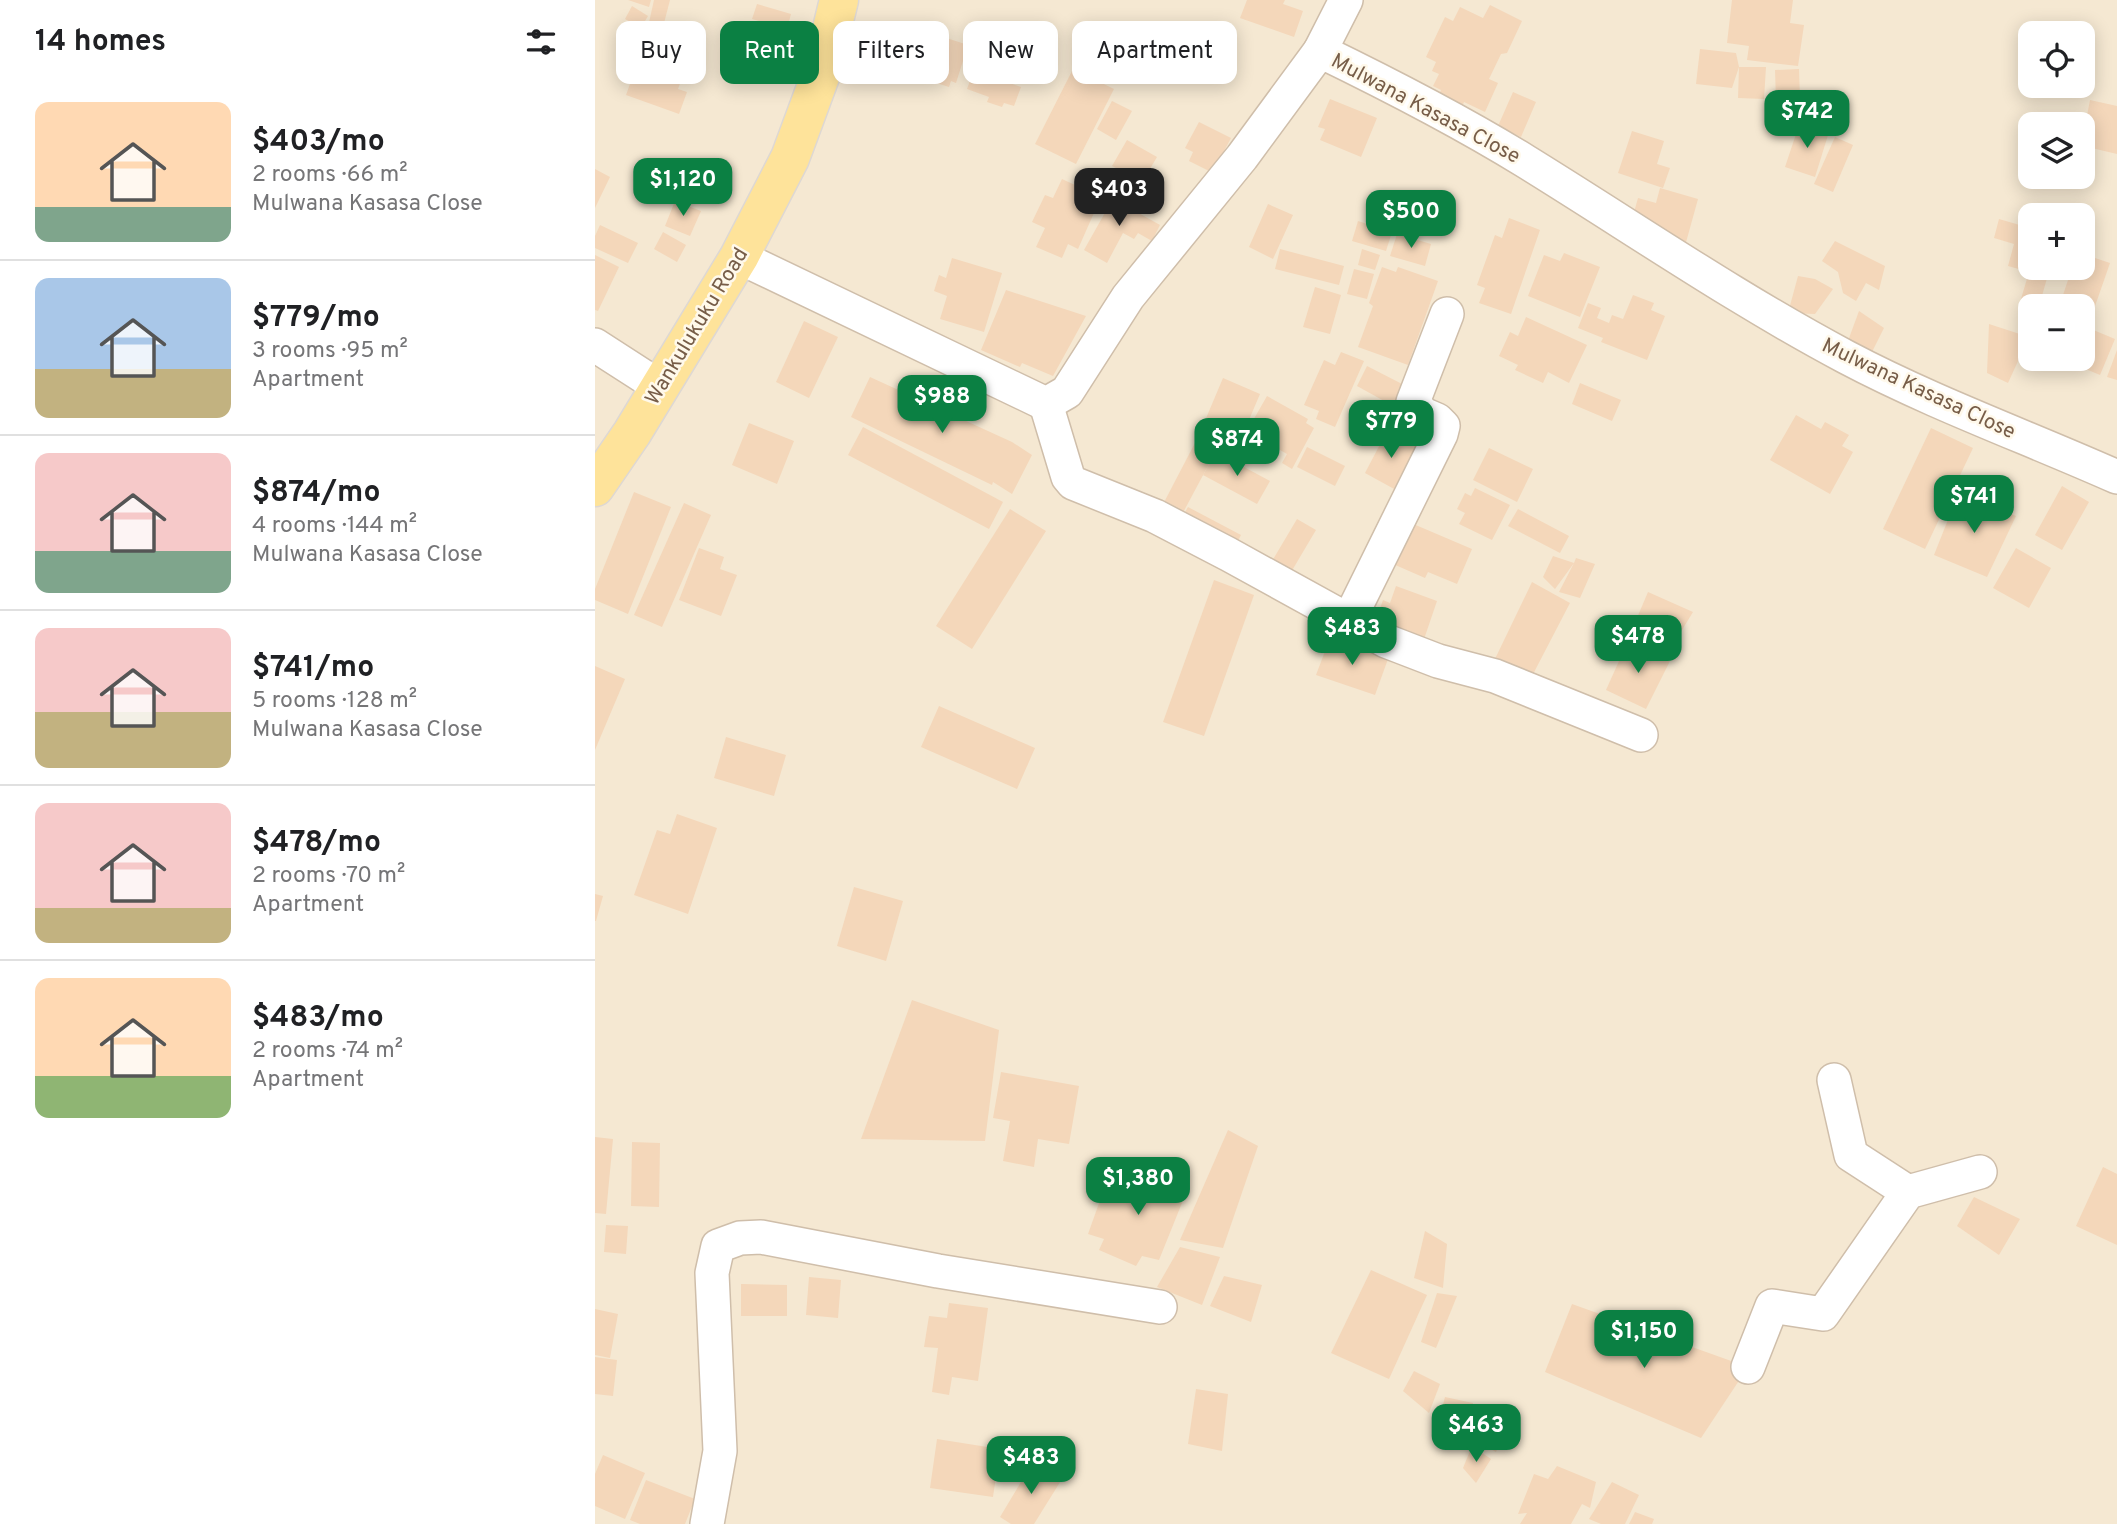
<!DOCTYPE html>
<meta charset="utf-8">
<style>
:root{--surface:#fff;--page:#f6f6f6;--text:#202124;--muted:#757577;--line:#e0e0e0;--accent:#0b8043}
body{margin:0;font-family:Overpass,sans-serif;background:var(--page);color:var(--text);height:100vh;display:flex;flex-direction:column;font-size:26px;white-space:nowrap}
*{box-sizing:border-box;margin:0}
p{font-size:23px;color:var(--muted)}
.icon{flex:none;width:38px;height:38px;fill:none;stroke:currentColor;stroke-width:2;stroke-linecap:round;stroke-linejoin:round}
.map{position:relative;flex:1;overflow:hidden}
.panel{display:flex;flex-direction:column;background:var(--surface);width:595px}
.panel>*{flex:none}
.banner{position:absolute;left:21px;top:21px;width:665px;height:63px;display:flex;gap:14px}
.tools{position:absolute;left:1423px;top:21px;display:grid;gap:14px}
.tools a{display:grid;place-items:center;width:77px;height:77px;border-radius:14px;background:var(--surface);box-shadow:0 4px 18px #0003;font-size:35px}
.price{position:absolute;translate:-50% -60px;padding:0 16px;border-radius:14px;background:var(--accent);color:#fff;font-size:23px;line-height:46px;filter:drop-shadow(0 2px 4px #0008)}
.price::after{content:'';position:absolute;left:50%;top:42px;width:21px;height:16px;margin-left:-10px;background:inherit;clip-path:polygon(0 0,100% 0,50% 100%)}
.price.active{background:#222;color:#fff}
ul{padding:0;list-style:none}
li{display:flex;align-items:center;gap:21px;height:175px;padding:0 35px}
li+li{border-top:2px solid var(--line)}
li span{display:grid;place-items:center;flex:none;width:196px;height:140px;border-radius:14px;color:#555}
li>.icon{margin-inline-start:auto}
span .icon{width:84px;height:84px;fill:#fffc;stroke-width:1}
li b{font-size:30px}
h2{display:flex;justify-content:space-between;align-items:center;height:84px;padding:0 35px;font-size:30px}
.chip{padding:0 24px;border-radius:14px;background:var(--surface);box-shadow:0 4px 18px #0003;font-size:24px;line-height:63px}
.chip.active{background:var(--accent);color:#fff}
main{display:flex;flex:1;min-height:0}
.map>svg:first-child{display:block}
.residential{fill:#f5e8d2;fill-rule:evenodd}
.building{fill:#f4d7ba}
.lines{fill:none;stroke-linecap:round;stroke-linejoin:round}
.minor-casing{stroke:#cfbeaa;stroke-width:36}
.major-casing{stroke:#ded8d3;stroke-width:41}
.minor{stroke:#fff;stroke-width:33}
.major{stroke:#fee39a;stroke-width:38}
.labels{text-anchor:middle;stroke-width:5;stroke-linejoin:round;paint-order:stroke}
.street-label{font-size:21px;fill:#775d48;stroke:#fff9eb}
</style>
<main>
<section class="panel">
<h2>14 homes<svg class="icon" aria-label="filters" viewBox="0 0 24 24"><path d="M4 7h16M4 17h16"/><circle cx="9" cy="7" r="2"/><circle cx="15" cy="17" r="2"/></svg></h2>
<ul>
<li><span style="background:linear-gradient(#ffd9b3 75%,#7fa58c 0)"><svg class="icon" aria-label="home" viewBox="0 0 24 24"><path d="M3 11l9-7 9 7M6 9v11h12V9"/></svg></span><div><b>$403/mo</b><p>2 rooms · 66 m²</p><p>Mulwana Kasasa Close</p></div></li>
<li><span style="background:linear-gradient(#a9c7e8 65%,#c2b280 0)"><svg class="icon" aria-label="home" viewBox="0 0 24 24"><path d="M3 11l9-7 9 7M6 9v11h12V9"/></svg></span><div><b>$779/mo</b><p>3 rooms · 95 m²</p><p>Apartment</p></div></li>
<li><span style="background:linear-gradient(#f6c9c9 70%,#7fa58c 0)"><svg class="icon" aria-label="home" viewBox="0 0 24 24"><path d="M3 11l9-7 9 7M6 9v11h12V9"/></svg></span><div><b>$874/mo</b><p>4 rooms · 144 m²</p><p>Mulwana Kasasa Close</p></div></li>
<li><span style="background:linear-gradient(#f6c9c9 60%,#c2b280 0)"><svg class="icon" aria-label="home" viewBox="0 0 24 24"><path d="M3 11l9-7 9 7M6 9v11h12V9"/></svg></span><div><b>$741/mo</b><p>5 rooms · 128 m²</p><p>Mulwana Kasasa Close</p></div></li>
<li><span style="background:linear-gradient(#f6c9c9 75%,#c2b280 0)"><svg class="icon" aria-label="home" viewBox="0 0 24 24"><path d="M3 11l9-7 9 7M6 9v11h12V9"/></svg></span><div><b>$478/mo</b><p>2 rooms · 70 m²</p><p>Apartment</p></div></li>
<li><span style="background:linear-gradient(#ffd9b3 70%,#8fb573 0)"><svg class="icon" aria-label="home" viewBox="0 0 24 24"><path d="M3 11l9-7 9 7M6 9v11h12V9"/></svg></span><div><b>$483/mo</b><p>2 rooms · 74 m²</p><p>Apartment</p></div></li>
</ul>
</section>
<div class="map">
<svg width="1522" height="1524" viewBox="0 0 1522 1524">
<rect width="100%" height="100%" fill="#fdf6e4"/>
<!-- residential -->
<path class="residential" d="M0 0H1522V1524H0ZM1435 33H1488V86H1435ZM1435 124H1488V177H1435ZM1435 215H1488V268H1435ZM1435 306H1488V359H1435Z"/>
<!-- building -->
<g class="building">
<path d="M33 0H56L54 7Z"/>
<path d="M59 0H75L67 31 53 27Z"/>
<path d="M652 0H690L688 4 708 11 699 37 645 18Z"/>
<path d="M1137 0H1198L1195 23 1209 25 1203 66 1152 60 1154 46 1132 43Z"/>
<path d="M162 4 196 14 192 29 157 19Z"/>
<path d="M895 5 927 21 912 53 906 54 894 79 903 83 890 112 869 102 866 109 842 99 846 90 838 86 844 74 837 71 841 62 831 57 850 17 858 21 865 7 888 18Z"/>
<path d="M37 6 53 16 46 28 30 19Z"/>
<path d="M76 23 93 30 86 44 70 36Z"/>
<path d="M336 33 373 45 361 83 356 81 354 87 332 80 334 73 325 70Z"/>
<path d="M1105 49 1141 53 1144 67 1137 88 1101 84Z"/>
<path d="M47 51 91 67 83 89 92 92 84 114 31 95Z"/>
<path d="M1144 67H1171L1169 99 1143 98Z"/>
<path d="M478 69 519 89 481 164 440 144Z"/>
<path d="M1204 69 1205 99 1181 101 1180 70Z"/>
<path d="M379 70 426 87 419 106 409 103 407 107 392 102 394 97 372 89Z"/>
<path d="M918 92 941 102 926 137 903 126Z"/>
<path d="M735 99 782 118 766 157 725 140 730 129 723 127Z"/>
<path d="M1495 100 1522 106V154L1488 146V136Z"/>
<path d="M517 101 537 111 521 140 502 129Z"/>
<path d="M604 122 636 138 620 168 617 166 614 171 594 161 598 152 590 148Z"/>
<path d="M1205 122 1234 132 1220 177 1190 167Z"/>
<path d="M1037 131 1069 141 1062 164 1075 168 1068 188 1023 173Z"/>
<path d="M1240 137 1258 145 1238 192 1219 184Z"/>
<path d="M532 140 562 157 546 184 540 180 537 185 517 175 521 168 517 166Z"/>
<path d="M0 169 15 177 0 208Z"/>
<path d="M467 179 506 197 483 249 473 244 467 258 441 247 450 228 437 222 450 195 458 198Z"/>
<path d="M1065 188 1103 199 1090 246 1036 223 1043 198 1061 203Z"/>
<path d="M529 195 544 203 540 211 565 225 557 241 543 233 539 239 528 233 512 263 489 250 516 202 523 206Z"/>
<path d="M80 201 106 211 95 236 70 226Z"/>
<path d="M673 204 698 215 678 259 654 247Z"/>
<path d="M914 218 945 230 916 314 884 303 890 288 882 285 900 235 907 238Z"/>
<path d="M1404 219 1435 228V268H1455L1444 306H1435V312L1423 309 1434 272 1413 266 1419 244 1399 238Z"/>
<path d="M763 221 797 232 791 251 757 241Z"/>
<path d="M5 225 43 243 33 263 0 248V236Z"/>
<path d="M68 232 91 245 82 262 59 249Z"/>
<path d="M802 234 836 244 830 266 795 256Z"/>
<path d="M1240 241 1290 266 1284 290 1271 283 1261 301 1248 293 1243 272 1227 261Z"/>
<path d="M685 249 749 266 744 285 680 269Z"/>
<path d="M767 249 785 255 780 270 763 265Z"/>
<path d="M969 253 1005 267 985 317 933 296 949 255 965 261Z"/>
<path d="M1488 254 1515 263 1499 309 1467 298 1477 268H1488Z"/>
<path d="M0 255 24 267 3 311 0 310Z"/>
<path d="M357 258 407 273 389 332 345 319 352 296 339 291 344 275 351 278Z"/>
<path d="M787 267 801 272 803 267 843 281 813 365 763 347 778 306 774 303Z"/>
<path d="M759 269 779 274 772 299 752 294Z"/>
<path d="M1203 276 1220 279 1238 289 1220 314 1193 313Z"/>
<path d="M720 287 746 295 735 334 708 327Z"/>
<path d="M411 290 491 316 458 376 427 363 425 367 386 350Z"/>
<path d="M1038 295 1059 303 1056 310 1070 316 1052 360 1006 342 1008 338 983 328 993 303 1006 308 1002 318 1014 323 1017 315 1028 319Z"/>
<path d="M1264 311 1289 328 1273 360 1250 349Z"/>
<path d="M931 317 992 345 974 383 953 372 948 383 920 370 923 365 904 356 915 332 923 336Z"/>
<path d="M209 321 243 337 214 398 181 382Z"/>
<path d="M1394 324 1434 337 1413 383 1392 373Z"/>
<path d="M1496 329 1520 339 1505 375 1481 365 1484 359H1488V350Z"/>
<path d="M1522 350V380L1512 377Z"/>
<path d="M746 352 769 361 740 427 721 419 724 411 709 405 729 360 740 365Z"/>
<path d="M772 366 811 386 800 407 762 386Z"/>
<path d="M275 377 417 442 437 455 417 494 398 482 397 485 256 417Z"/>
<path d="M628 378 665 394 642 448 626 441 631 432 609 423Z"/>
<path d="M985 383 1026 400 1017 421 977 404Z"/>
<path d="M672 396 713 419 711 423 719 428 697 469 687 463 692 454 652 431Z"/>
<path d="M1201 415 1226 429 1230 422 1254 435 1247 446 1258 452 1235 494 1175 460Z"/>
<path d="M154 423 199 441 182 484 137 465Z"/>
<path d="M268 427 408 502 394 529 253 455Z"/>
<path d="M1336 428 1378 448 1330 549 1288 529Z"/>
<path d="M792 431 823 448 801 490 770 473Z"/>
<path d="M602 439 622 449 583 522 564 512Z"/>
<path d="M712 447 750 466 740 486 702 467Z"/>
<path d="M894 448 938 469 922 502 878 480Z"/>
<path d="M621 452 675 481 662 504 608 475Z"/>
<path d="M1467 486 1494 502 1467 550 1440 535Z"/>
<path d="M880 488 915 505 897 540 864 524 870 513 862 509 870 493 876 496Z"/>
<path d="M39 492 76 507 33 614 0 600V589Z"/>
<path d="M1364 492 1421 516 1392 577 1339 555Z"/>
<path d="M89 503 116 515 67 627 39 615Z"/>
<path d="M593 507 646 535 638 551 584 522Z"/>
<path d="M415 509 451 531 377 649 341 626Z"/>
<path d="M923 509 974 536 965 553 913 526Z"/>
<path d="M702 519 721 530 692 579 673 568Z"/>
<path d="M816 523 877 549 862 584 833 572 830 578 798 564Z"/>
<path d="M104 548 129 557 125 569 142 575 126 616 84 600Z"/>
<path d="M1421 548 1456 568 1434 608 1398 588Z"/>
<path d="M958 556 979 563 981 558 1000 564 985 598 964 592 979 563 960 589 948 577Z"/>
<path d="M619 580 659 595 609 736 568 722Z"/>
<path d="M937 582 975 603 935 680 899 661Z"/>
<path d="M801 586 842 601 826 648 777 631 788 600 795 603Z"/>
<path d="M1053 592 1098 612 1073 653 1036 632Z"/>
<path d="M735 638 793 659 780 695 721 675Z"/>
<path d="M1033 641 1075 661 1051 709 1011 690Z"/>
<path d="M0 666 30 679 0 750Z"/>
<path d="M344 706 440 748 422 789 326 747Z"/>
<path d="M131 737 191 755 179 796 119 778Z"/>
<path d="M82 814 122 828 93 914 39 895 62 830 75 834Z"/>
<path d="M259 887 308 901 291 961 242 946Z"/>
<path d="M0 894 8 896 1 921H0Z"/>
<path d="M317 1000 404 1030 390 1141 266 1139Z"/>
<path d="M406 1072 484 1086 474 1144 443 1139 439 1167 408 1161 415 1121 398 1118Z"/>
<path d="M633 1130 663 1146 628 1248 585 1240Z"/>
<path d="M0 1137 18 1139 11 1214 0 1213Z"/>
<path d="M37 1142 65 1143 64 1207 36 1206Z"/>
<path d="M1508 1167 1522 1174V1245L1481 1226Z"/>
<path d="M568 1169 595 1183 564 1260 547 1256 541 1266 504 1250 509 1239 493 1234 513 1178 559 1187Z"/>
<path d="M1379 1197 1425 1219 1404 1255 1362 1226Z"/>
<path d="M11 1225 33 1226 31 1254 9 1252Z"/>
<path d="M830 1231 852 1244 848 1288 819 1278Z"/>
<path d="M585 1247 625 1257 607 1305 562 1287Z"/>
<path d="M776 1270 832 1295 794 1379 736 1353Z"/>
<path d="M629 1276 667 1285 656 1322 615 1306Z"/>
<path d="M214 1277 246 1280 243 1318 211 1315Z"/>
<path d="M146 1284 192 1285V1316H146Z"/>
<path d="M842 1293 862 1296 841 1348 826 1342Z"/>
<path d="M354 1303 393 1308 383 1381 357 1377 354 1395 337 1392 343 1348 329 1347 334 1316 352 1318Z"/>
<path d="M977 1304 1153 1367 1106 1438 950 1372Z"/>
<path d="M0 1309 23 1314 15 1358 0 1355Z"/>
<path d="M0 1357 22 1360 18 1396 0 1394Z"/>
<path d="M819 1371 845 1384 834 1413 808 1391Z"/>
<path d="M601 1389 633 1394 627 1451 593 1444Z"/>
<path d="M850 1397 878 1403 869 1437 842 1427Z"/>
<path d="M883 1410 917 1413 901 1452 879 1440Z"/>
<path d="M342 1439 405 1449 398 1497 335 1488Z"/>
<path d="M877 1446 896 1459 881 1483 868 1468Z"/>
<path d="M8 1455 50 1473 30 1519 0 1506V1474Z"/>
<path d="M438 1462 467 1479 439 1524H416L405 1517Z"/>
<path d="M962 1466 1001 1482 995 1508 987 1504 976 1524H925L932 1513 923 1514 939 1474 953 1479Z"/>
<path d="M51 1480 100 1499 90 1524H45L35 1520Z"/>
<path d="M1017 1482 1044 1495 1030 1524H1006L994 1519Z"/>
<path d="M1040 1512 1059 1519 1057 1524H1034Z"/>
</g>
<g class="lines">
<!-- minor casing -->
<g class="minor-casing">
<g id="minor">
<path d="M725 51 751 0"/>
<path d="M144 257 451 404 472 392 533 297 647 157 725 51C795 85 865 121 930 161 1037 227 1140 298 1251 357 1338 403 1432 437 1522 477"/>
<path d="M0 345 65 387"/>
<path d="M451 404 473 477 478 483 560 516 633 554 791 641 843 661 900 676 1046 735"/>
<path d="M754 620 846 434 848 426 842 420 828 414 818 402 852 314"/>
<path d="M1239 1080 1256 1155 1313 1192"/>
<path d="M1153 1367 1177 1306 1228 1314 1313 1192 1385 1172"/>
<path d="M112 1524 125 1451 117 1273 123 1246 145 1238 166 1237 343 1271 565 1307"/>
</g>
</g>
<!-- major casing -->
<g class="major-casing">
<path id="major" d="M0 487 37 433 144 257 195 158 226 74 244 0"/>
</g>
<!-- minor -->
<use href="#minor" class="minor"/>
<!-- major -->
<use href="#major" class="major"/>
</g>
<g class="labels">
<!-- street labels -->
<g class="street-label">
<text transform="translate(831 108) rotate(28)" y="7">Mulwana Kasasa Close</text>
<text transform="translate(101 326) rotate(-59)" y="7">Wankulukuku Road</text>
<text transform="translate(1324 388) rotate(25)" y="7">Mulwana Kasasa Close</text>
</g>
</g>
</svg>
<div class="tools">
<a><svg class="icon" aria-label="locate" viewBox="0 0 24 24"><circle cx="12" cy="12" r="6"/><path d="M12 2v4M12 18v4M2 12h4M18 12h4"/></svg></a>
<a><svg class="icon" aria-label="layers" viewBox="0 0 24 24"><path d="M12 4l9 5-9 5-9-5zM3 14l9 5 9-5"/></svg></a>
<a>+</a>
<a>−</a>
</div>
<b class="price" style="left:1212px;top:150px">$742</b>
<b class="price" style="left:88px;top:218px">$1,120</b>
<b class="price active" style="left:524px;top:228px">$403</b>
<b class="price" style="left:816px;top:250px">$500</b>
<b class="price" style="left:347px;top:435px">$988</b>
<b class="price" style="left:796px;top:460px">$779</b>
<b class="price" style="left:642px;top:478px">$874</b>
<b class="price" style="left:1379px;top:535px">$741</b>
<b class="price" style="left:757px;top:667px">$483</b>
<b class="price" style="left:1043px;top:675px">$478</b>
<b class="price" style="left:543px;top:1217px">$1,380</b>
<b class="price" style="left:1049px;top:1370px">$1,150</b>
<b class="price" style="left:881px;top:1464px">$463</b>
<b class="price" style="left:436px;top:1496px">$483</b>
<div class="banner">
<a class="chip">Buy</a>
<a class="chip active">Rent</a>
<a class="chip">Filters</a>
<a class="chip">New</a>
<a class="chip">Apartment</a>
</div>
</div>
</main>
